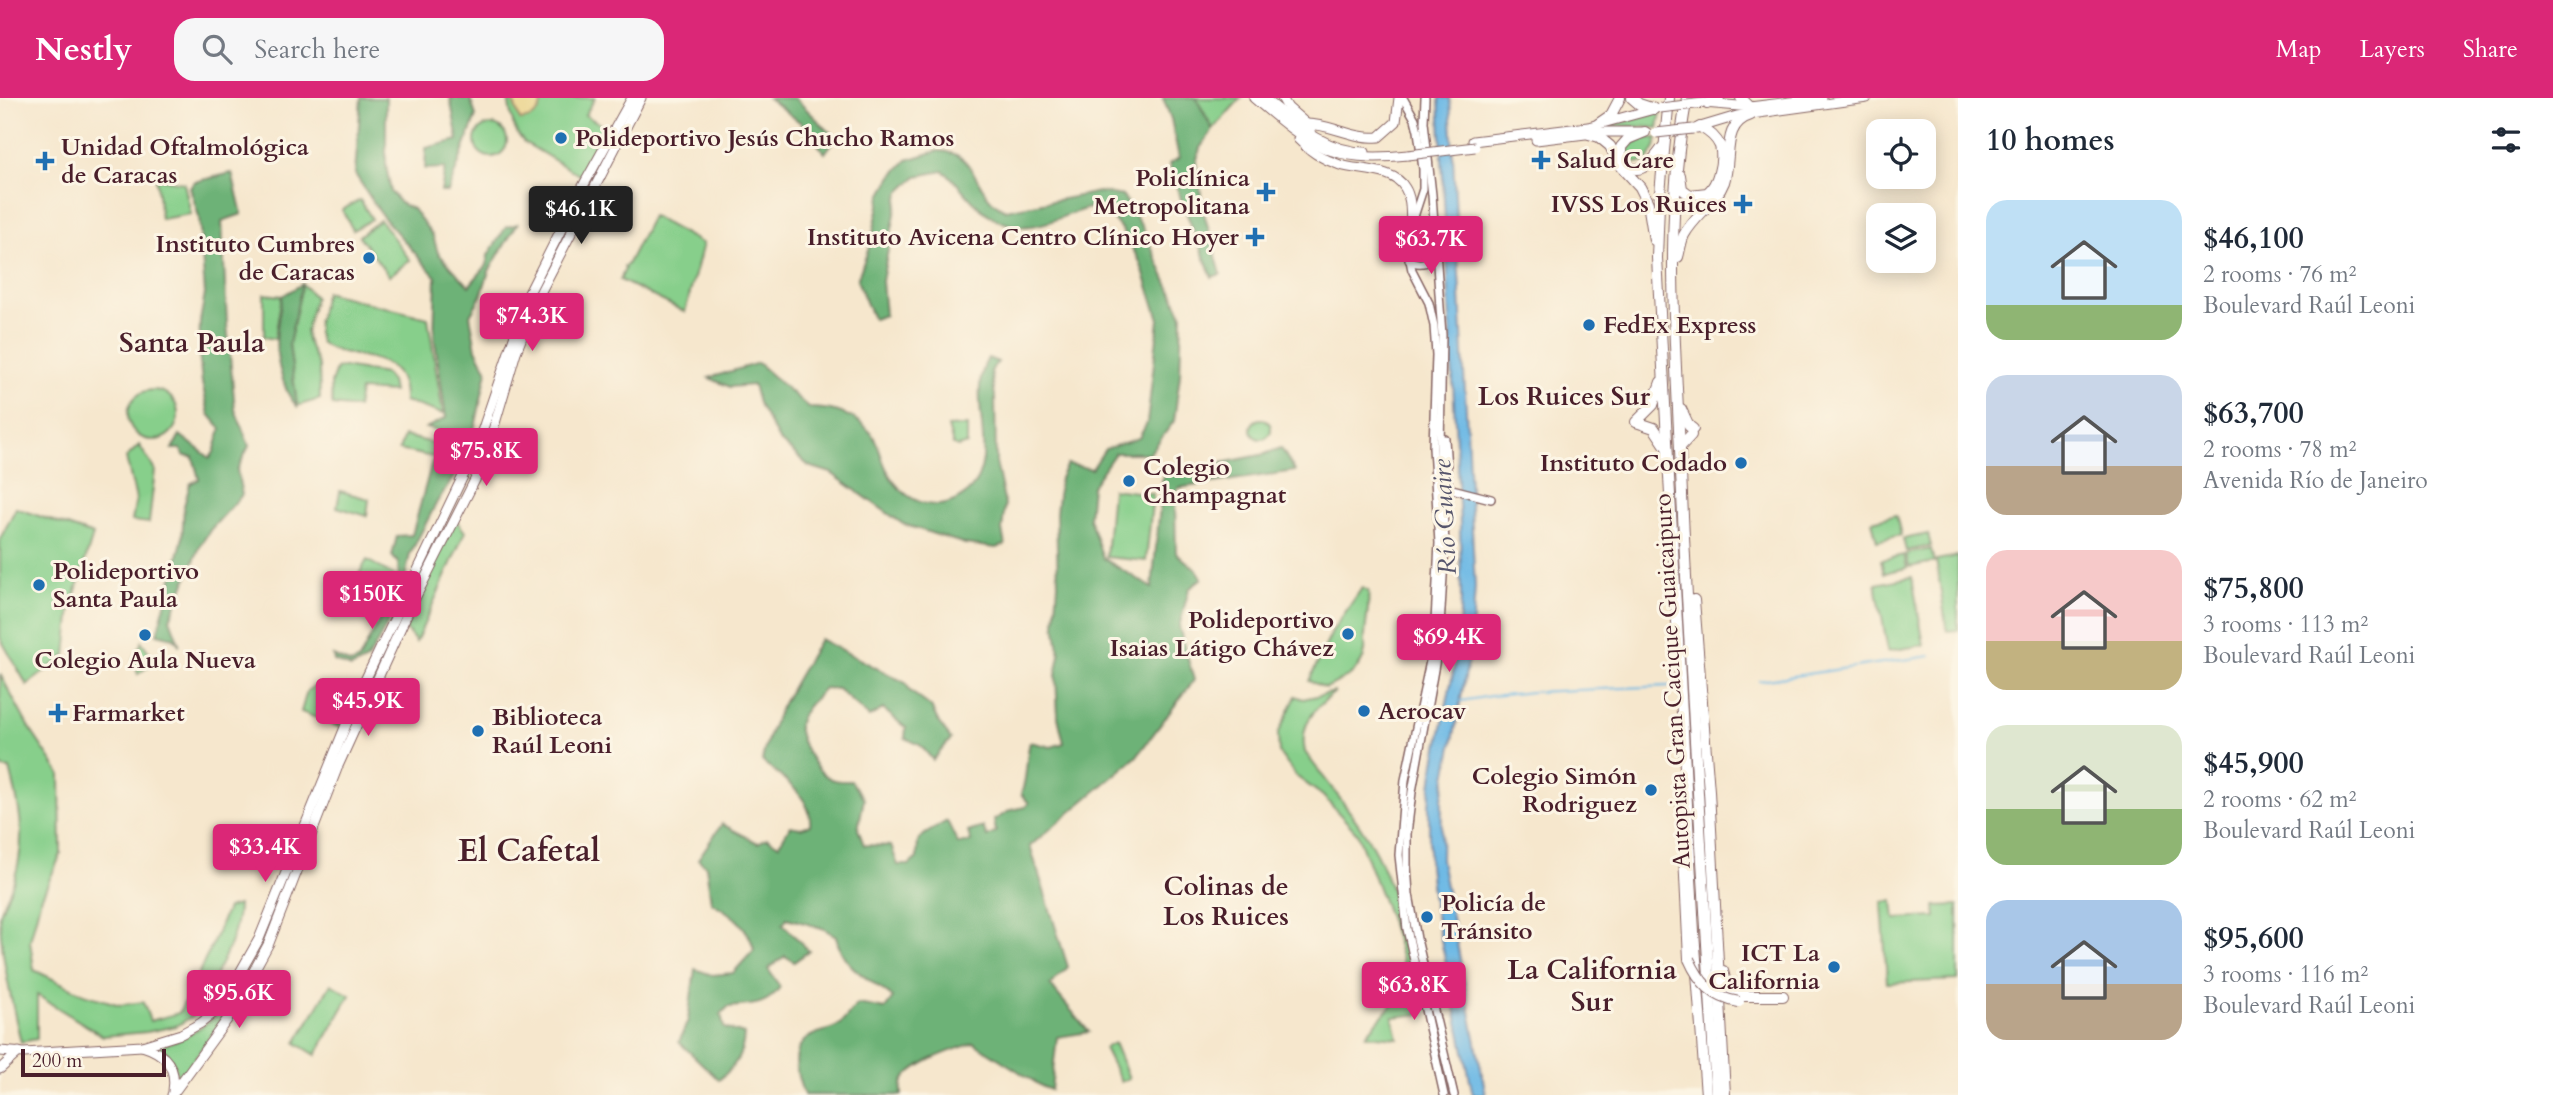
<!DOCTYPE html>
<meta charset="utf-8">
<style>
:root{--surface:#fff;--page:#f6f6f7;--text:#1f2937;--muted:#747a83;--accent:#db2777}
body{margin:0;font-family:Cardo,serif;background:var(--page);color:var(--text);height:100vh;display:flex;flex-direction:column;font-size:26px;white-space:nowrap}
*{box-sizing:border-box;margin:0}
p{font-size:23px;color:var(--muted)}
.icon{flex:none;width:38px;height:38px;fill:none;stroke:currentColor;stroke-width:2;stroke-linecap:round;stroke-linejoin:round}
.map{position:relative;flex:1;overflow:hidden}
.details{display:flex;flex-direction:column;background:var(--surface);width:595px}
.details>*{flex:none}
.buttons{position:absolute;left:1866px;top:21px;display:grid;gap:14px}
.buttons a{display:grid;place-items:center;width:70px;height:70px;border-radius:14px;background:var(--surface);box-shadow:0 4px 18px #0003;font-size:35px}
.scale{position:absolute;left:21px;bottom:18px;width:145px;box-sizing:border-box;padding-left:7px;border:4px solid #4a1f2b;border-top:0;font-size:19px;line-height:24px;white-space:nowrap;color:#4a1f2b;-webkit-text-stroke:5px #fcf5e5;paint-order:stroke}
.price{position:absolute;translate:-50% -60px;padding:0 16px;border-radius:7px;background:var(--accent);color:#fff;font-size:23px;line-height:46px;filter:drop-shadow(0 2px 4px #0008)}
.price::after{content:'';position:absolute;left:50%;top:42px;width:21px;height:16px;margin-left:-10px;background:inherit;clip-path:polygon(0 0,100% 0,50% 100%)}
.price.selected{background:#222;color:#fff}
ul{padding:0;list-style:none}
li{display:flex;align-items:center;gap:21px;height:175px;padding:0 28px}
li span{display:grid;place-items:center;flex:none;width:196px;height:140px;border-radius:21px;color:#555}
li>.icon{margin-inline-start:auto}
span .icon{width:84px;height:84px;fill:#fffc;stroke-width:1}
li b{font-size:30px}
h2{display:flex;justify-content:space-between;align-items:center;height:84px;padding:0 28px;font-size:30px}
header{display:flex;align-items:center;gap:42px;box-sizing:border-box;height:98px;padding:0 35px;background:var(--accent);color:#fff}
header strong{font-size:33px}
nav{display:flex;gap:38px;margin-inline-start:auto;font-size:24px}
.search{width:490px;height:63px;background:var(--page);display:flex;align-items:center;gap:18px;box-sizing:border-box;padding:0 24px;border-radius:21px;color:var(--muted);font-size:26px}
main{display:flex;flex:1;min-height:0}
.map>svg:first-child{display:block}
.green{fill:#87cf8b;stroke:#68775b;stroke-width:2}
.forest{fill:#6db277;stroke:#5c6851;stroke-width:2}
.sand{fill:#eeda9e;stroke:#9c7c64;stroke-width:2}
.water{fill:#6bb8e5;stroke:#5a6c88;stroke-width:2}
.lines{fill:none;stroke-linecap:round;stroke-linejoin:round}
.stream{stroke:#6bb8e5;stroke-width:2}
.minor-casing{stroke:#866564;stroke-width:10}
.major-casing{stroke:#866564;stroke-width:11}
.highway-casing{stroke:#866564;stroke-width:12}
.minor{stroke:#fff;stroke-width:7}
.major{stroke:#fff;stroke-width:9}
.highway{stroke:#fff;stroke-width:10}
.major-bridge-casing{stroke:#866564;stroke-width:11;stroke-linecap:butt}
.highway-bridge-casing{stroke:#866564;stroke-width:12;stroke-linecap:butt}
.major-bridge{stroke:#fff;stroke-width:9}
.highway-bridge{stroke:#fff;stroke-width:10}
.poi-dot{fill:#1f6fb2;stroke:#fcf5e5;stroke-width:2.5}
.labels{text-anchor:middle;stroke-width:6;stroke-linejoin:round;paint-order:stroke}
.poi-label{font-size:24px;font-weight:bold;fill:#4a1f2b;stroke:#fcf5e5;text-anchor:start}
.street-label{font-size:24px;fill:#4a1f2b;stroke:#fcf5e5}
.neighbourhood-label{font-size:26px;font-weight:bold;fill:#4a1f2b;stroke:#fcf5e5}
.water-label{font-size:26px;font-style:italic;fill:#56556c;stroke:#fcf5e5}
.quarter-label{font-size:28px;font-weight:bold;fill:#4a1f2b;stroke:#fcf5e5}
.district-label{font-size:32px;font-weight:bold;fill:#4a1f2b;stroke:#fcf5e5}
</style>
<header>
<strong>Nestly</strong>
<div class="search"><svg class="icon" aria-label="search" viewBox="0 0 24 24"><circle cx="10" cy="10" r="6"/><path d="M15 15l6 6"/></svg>Search here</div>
<nav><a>Map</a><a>Layers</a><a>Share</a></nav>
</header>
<main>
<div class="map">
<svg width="1958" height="997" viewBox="0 0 1958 997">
<rect width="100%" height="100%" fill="#fcf5e5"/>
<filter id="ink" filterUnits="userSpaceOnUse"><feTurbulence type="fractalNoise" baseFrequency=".0143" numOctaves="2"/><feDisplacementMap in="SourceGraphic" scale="14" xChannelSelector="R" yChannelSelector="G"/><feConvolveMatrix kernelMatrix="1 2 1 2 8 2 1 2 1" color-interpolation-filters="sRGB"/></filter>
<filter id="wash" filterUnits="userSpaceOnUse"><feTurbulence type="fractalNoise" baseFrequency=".00686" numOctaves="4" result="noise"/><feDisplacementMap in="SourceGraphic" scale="28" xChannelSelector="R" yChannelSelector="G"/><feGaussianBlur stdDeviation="1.57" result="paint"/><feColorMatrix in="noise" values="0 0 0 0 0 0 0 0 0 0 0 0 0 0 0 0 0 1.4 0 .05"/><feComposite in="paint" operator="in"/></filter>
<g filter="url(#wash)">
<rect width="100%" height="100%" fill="#f6e7cd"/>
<!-- green -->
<g class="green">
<path d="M508 0H595L585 17 607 30 581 78 524 44C512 31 511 17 508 0Z"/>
<path d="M1196 0H1241L1213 31Z"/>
<path d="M1661 14 1658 30 1629 28 1598 30Z"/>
<circle cx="491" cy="43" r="16"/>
<path d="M1646 40H1657L1655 50 1647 64 1633 65 1630 62 1627 51 1635 44Z"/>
<path d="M156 80 184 85 191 116 161 121Z"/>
<path d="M360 102 372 121 353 132 342 112Z"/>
<path d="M652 118 703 146 685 214 620 182 625 171 624 169 627 167Z"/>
<path d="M380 122 410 162 389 178 359 138Z"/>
<path d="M302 186 315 199 306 234 307 242 319 268 320 301 297 308 289 246Z"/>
<path d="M325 194 428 220 443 316 404 303C405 247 351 267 321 245 312 228 323 211 325 194Z"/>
<path d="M264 196 282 198 275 241 264 239Z"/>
<path d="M343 269 385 276 391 283 393 294 360 292 357 310 332 307 331 285 336 271Z"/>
<circle cx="153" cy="317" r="25"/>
<circle cx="1261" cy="331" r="10"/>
<path d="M967 328V346L958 349 953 347 948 329Z"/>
<path d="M404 338 437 346 433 359 399 352Z"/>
<path d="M139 347 155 372 149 425 132 423 136 401 126 360Z"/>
<path d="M1112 391 1153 396 1146 463 1106 459Z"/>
<path d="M340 393 369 401 367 418 337 409Z"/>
<path d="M16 410 93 437 71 509 66 557 27 587 0 540V441Z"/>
<path d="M1896 417 1901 437 1877 443 1872 423Z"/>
<path d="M455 421 465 434 416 544 403 528Z"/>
<path d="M1928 436 1931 448 1906 453 1903 441Z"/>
<path d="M1931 451 1934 464 1909 469 1906 456Z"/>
<path d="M1904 457 1907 470 1884 475 1881 462Z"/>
<path d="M1958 458V532L1947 533 1936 462Z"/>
<path d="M367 462 398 480 392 494 359 476Z"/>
<path d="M1912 479 1924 547 1888 553 1876 486Z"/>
<path d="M1362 490 1368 493C1370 508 1366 521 1365 537 1364 542 1366 548 1365 553 1362 574 1343 581 1326 590L1309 583 1333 532Z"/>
<path d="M142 544 155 563 138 576 133 561Z"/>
<path d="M0 576 28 628 60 676 61 756 40 803 30 843 34 872 84 896 120 907 143 904 150 923 179 915 210 852 227 810 238 807C238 836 222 866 208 890L215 900 193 918 176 928 147 934 103 938 37 897V941L21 944C12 907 0 853 0 817 3 805 11 793 14 782 27 742 20 710 10 671L2 670 0 666Z"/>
<path d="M316 587C331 587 342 594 347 608L339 629 301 614 307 593Z"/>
<path d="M1335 594C1314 610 1299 627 1305 654 1329 688 1357 719 1376 755 1402 805 1406 862 1420 916L1393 919 1398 940 1366 937 1400 897 1402 888V862L1389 819 1357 735 1323 698 1296 678 1279 655 1278 636 1296 598 1303 601Z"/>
<path d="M1893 803 1895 821 1936 819 1935 808 1958 807V882L1887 885 1882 804Z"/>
<path d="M331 886 350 897 316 957 296 945Z"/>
<path d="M233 899 237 901 230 913 178 982C176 968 169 955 155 949 188 941 213 925 233 899Z"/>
<path d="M1114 945 1129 980 1121 984 1104 950Z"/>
</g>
<!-- forest -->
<g class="forest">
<path d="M361 0H386V68L391 94 400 105 413 111 433 138 438 155 469 188 487 167 488 157 506 129 517 126 489 173 481 198 470 217 476 251 487 273 476 325 459 371 437 404 410 456 404 485 392 517 376 547 367 562 351 570 334 563 333 558 351 566 359 562 399 483 398 465 392 458 397 438 412 437 432 364 447 350 455 338 426 330 446 320 434 237 436 179 383 119 355 76Z"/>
<path d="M450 0H470L476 18 448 94H441L445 70 425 71 426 50 458 42Z"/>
<path d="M768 0H795L836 40 825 55 801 25Z"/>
<path d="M1163 0H1196L1213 32 1200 50 1196 65 1204 115 1221 176 1212 179C1198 141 1180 104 1169 66L1179 60 1171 21Z"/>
<path d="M937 53C980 52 972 98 1006 112L1099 94 1123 98 1142 129 1182 217 1180 277 1174 323 1150 355H1115L1092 388 1089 420 1103 460 1152 490 1163 377 1265 356 1281 350 1295 373 1178 390 1175 401 1176 455 1197 472 1202 480 1189 491 1179 529 1194 582 1136 659 1030 748 1068 869 1050 887 1089 934 1057 939 1051 992 1043 989 974 945C956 951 908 966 902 986 901 989 902 993 902 997H804C796 977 788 949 813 937 820 933 833 932 839 927 846 921 851 912 858 906L885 911 893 900C870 880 842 871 836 838L822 830 787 820 783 826 809 853 794 864 785 858 768 871 780 889C767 909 749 907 728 909L721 916 724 930 744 936C743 958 735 968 719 982L679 944 688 922 695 871 712 877 733 875 754 852C749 828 732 816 711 804L706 768 698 761 722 726 758 745 767 740 779 747 790 728 801 730 810 727C813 698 781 680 762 663 770 619 799 579 820 541L906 585 910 593 931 609 939 625 951 641 933 662 920 647 905 640 906 630 883 611 869 619 838 591 824 590C816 600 802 612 799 625 796 640 816 673 829 680 836 684 843 683 851 683L864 701 858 731 864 747 891 748 898 767H909L917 760 918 743 925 736 947 723 958 746 971 744 968 734 983 729 987 739 996 734 994 722 1011 712 1025 709 1029 705 1021 696C1028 679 1025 662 1030 644L1051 649 1064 645 1058 619 1056 577 1060 557 1055 526 1058 486 1056 415 1060 380 1067 366 1092 371 1105 351 1139 340 1147 325 1159 221 1140 164 1122 132 1109 116 1097 108C1050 118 1027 147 981 111 967 100 958 83 943 73L917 78 899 95 882 183 885 217 873 221 857 182 871 144 881 98 892 78 907 62Z"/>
<path d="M232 75 242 116 222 123 227 226 235 311 249 348 237 372 242 397 211 431 201 446 170 521 180 548 174 540 157 536 182 443 184 408 190 386 199 381 193 359 185 358 180 351H172L180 337 210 360 214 354 221 331 209 316 202 285 199 255 200 223 205 196 199 119 190 90 194 84Z"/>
<path d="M302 186 289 246 297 308C288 299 286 291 282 279 272 248 277 228 282 198Z"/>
<path d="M988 260 998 264 991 273 995 298 996 364 1005 407 1002 432 1005 447 996 450 965 446 903 426 831 375 809 368 779 342 758 305 753 287 730 289 709 280 758 265 809 310C831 310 855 316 871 335 879 345 880 358 886 370 895 391 915 408 939 407 951 406 960 401 968 394 1003 358 964 301 988 260Z"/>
</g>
<!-- sand -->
<path class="sand" d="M512 0H540C544 14 533 21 520 22Z"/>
<!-- water -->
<path class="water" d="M1439 0H1450L1475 489 1471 547 1442 701 1441 762 1486 997H1473L1433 803 1429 768V706L1433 674 1457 555 1461 501 1460 426Z"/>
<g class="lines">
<!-- stream -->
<g class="stream">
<path d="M1759 583 1930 558"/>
<path d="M1461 603 1491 598 1532 594 1669 588"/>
</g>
</g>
</g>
<g filter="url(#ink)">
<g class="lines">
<!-- minor casing -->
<g class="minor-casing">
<g id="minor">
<path d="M1403 0 1415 21 1418 33 1423 71V91L1411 128 1408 153 1412 172 1429 205 1434 228 1436 257 1433 350 1439 445 1434 544 1405 682 1399 757 1407 831 1444 997"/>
<path d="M1425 0 1424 24 1432 97 1442 237 1440 349 1445 446 1439 544 1412 694 1407 736V767L1409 796 1417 841 1454 997"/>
<path d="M1409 162C1417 167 1424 166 1432 162L1435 157"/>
<path d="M1445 341 1448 387 1452 391 1491 401"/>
</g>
</g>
<!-- major casing -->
<g class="major-casing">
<g id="major">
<path d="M1254 0C1310 48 1331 65 1408 57"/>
<path d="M1264 0C1294 24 1324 54 1365 54"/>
<path d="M1282 0 1288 10 1311 30"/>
<path d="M1704 5 1750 9 1822 0"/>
<path d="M1307 26C1332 26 1354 42 1379 39L1396 24 1399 0"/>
<path d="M1697 30 1737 18 1867 0"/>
<path d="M1298 41C1309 53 1325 62 1340 67 1360 73 1394 70 1405 90 1412 101 1410 116 1411 128"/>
<path d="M1536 42 1602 34H1644"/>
<path d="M1473 43 1588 29 1654 11"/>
<path d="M142 948C165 955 177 968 173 993"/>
<path d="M0 953 24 955 142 948 181 936 201 925 220 910 259 841 359 595 476 351 529 195 582 90 632 0"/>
<path d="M0 971 19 954"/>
<path d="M172 997 229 919 269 845 338 668 407 516 483 366 516 254 538 199 641 0"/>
</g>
</g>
<!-- highway casing -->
<g class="highway-casing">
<g id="highway">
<path d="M1632 0 1639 6 1654 11"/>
<path d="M1669 0 1659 106 1657 160 1694 834 1706 997"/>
<path d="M1687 0C1663 123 1676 250 1681 374 1690 582 1704 789 1716 997"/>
<path d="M1741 0 1750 9"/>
<path d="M1707 6 1719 0"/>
<path d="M1598 26 1611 17 1620 0"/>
<path d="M1645 34 1628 41 1621 49C1620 65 1632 78 1647 67 1653 63 1658 56 1663 49"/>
<path d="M1589 36 1599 39 1610 48 1619 66 1640 89 1648 105 1654 142"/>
<path d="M1680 77 1682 91 1690 97 1707 95C1718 87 1724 62 1720 48 1716 39 1708 33 1700 29"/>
<path d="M1678 159C1680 152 1681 143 1684 137 1694 118 1716 105 1724 84 1732 60 1721 26 1751 17"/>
<path d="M1661 284 1653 307 1636 324 1654 330 1666 348"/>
<path d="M1681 311 1689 328 1693 331"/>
<path d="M1680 349 1691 337"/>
<path d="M1694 502 1709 693 1725 997"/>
<path d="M1681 696 1689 861"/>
<path d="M1723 873 1727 889 1736 898H1783"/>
</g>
</g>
<!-- minor -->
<use href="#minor" class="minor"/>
<!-- major -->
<use href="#major" class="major"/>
<!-- highway -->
<use href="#highway" class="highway"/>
<!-- major-bridge casing -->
<g class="major-bridge-casing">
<g id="major-bridge">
<path d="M1660 10 1704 5"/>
<path d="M1656 35 1693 31"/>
<path d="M1408 57 1475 49"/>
</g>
</g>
<!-- highway-bridge casing -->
<g class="highway-bridge-casing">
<path id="highway-bridge" d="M1689 861C1699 884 1713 900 1739 904"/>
</g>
<!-- major-bridge -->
<use href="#major-bridge" class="major-bridge"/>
<!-- highway-bridge -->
<use href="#highway-bridge" class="highway-bridge"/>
</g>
</g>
<!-- markers -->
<g class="poi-dot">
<circle cx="561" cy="40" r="7"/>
<path d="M1537.5 51.5h7v7h7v7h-7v7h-7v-7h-7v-7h7z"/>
<path d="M41.5 52.5h7v7h7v7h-7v7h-7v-7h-7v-7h7z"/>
<path d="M1262.5 83.5h7v7h7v7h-7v7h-7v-7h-7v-7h7z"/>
<path d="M1739.5 95.5h7v7h7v7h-7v7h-7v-7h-7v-7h7z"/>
<path d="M1251.5 128.5h7v7h7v7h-7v7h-7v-7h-7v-7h7z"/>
<circle cx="369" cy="160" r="7"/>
<circle cx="1589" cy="227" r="7"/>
<circle cx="1741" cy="365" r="7"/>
<circle cx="1129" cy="383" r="7"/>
<circle cx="39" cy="487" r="7"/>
<circle cx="1348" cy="536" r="7"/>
<circle cx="145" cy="537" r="7"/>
<circle cx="1364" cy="613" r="7"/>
<path d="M54.5 604.5h7v7h7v7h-7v7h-7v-7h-7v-7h7z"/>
<circle cx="478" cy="633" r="7"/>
<circle cx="1651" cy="692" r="7"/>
<circle cx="1427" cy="819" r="7"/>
<circle cx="1834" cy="869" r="7"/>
</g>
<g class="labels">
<!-- poi labels -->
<g class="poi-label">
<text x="575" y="48">Polideportivo Jesús Chucho Ramos</text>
<text x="61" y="57">Unidad Oftalmológica<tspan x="61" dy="28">de Caracas</tspan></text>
<text x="1557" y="70">Salud Care</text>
<text x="1250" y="88" text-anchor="end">Policlínica<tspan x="1250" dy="28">Metropolitana</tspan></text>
<text x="1727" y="114" text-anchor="end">IVSS Los Ruices</text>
<text x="1239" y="147" text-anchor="end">Instituto Avicena Centro Clínico Hoyer</text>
<text x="355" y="154" text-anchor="end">Instituto Cumbres<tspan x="355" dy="28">de Caracas</tspan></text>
<text x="1603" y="235">FedEx Express</text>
<text x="1727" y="373" text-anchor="end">Instituto Codado</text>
<text x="1143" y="377">Colegio<tspan x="1143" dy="28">Champagnat</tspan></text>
<text x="53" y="481">Polideportivo<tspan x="53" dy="28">Santa Paula</tspan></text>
<text x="1334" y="530" text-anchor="end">Polideportivo<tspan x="1334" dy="28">Isaias Látigo Chávez</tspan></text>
<text x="145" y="570" text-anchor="middle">Colegio Aula Nueva</text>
<text x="1378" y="621">Aerocav</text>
<text x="72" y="623">Farmarket</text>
<text x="492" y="627">Biblioteca<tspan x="492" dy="28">Raúl Leoni</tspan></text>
<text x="1637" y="686" text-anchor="end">Colegio Simón<tspan x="1637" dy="28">Rodriguez</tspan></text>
<text x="1441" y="813">Policía de<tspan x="1441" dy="28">Tránsito</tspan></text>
<text x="1820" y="863" text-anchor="end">ICT La<tspan x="1820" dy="28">California</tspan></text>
</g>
<!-- street labels -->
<g class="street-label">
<text transform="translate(1672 583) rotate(-93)" y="8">Autopista Gran Cacique Guaicaipuro</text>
</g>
<!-- neighbourhood labels -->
<g class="neighbourhood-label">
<text x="1564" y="307">Los Ruices Sur</text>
<text x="1226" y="797">Colinas de<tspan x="1226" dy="30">Los Ruices</tspan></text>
</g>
<!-- water labels -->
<g class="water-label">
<text transform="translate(1444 419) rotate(-93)" y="9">Río Guaire</text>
</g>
<!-- quarter labels -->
<g class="quarter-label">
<text x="192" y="254">Santa Paula</text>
<text x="1592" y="881">La California<tspan x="1592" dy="32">Sur</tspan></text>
</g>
<!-- district labels -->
<g class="district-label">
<text x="529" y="763">El Cafetal</text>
</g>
</g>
</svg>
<div class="buttons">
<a><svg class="icon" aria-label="locate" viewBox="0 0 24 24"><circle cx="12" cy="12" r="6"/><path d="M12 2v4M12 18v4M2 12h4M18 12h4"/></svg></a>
<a><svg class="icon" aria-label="layers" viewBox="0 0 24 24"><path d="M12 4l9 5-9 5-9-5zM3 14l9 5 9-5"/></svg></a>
</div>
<div class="scale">200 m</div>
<b class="price selected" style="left:581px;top:148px">$46.1K</b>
<b class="price" style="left:1431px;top:178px">$63.7K</b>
<b class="price" style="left:532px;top:255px">$74.3K</b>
<b class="price" style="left:486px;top:390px">$75.8K</b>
<b class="price" style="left:372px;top:533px">$150K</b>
<b class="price" style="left:1449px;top:576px">$69.4K</b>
<b class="price" style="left:368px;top:640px">$45.9K</b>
<b class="price" style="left:265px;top:786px">$33.4K</b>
<b class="price" style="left:1414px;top:924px">$63.8K</b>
<b class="price" style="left:239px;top:932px">$95.6K</b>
</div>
<section class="details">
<h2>10 homes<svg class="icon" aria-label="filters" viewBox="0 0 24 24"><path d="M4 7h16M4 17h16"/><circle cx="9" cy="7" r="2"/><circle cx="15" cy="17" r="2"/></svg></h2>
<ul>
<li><span style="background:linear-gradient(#bfe0f5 75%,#8fb573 0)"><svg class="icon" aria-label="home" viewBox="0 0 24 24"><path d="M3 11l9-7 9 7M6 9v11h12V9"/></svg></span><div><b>$46,100</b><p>2 rooms · 76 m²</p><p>Boulevard Raúl Leoni</p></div></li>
<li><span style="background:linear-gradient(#c9d6e8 65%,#b9a48a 0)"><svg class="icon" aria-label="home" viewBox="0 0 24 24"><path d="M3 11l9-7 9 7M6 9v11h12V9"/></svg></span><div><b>$63,700</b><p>2 rooms · 78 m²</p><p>Avenida Río de Janeiro</p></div></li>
<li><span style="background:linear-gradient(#f6c9c9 65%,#c2b280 0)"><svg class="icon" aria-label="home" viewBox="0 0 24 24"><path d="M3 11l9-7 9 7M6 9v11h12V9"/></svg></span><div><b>$75,800</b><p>3 rooms · 113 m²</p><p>Boulevard Raúl Leoni</p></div></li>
<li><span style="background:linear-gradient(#dfe7d0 60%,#8fb573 0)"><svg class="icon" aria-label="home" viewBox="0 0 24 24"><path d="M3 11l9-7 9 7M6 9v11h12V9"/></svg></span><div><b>$45,900</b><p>2 rooms · 62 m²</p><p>Boulevard Raúl Leoni</p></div></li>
<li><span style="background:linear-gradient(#a9c7e8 60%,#b9a48a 0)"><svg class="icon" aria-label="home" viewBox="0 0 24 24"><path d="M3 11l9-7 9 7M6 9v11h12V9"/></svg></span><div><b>$95,600</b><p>3 rooms · 116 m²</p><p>Boulevard Raúl Leoni</p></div></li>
</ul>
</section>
</main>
